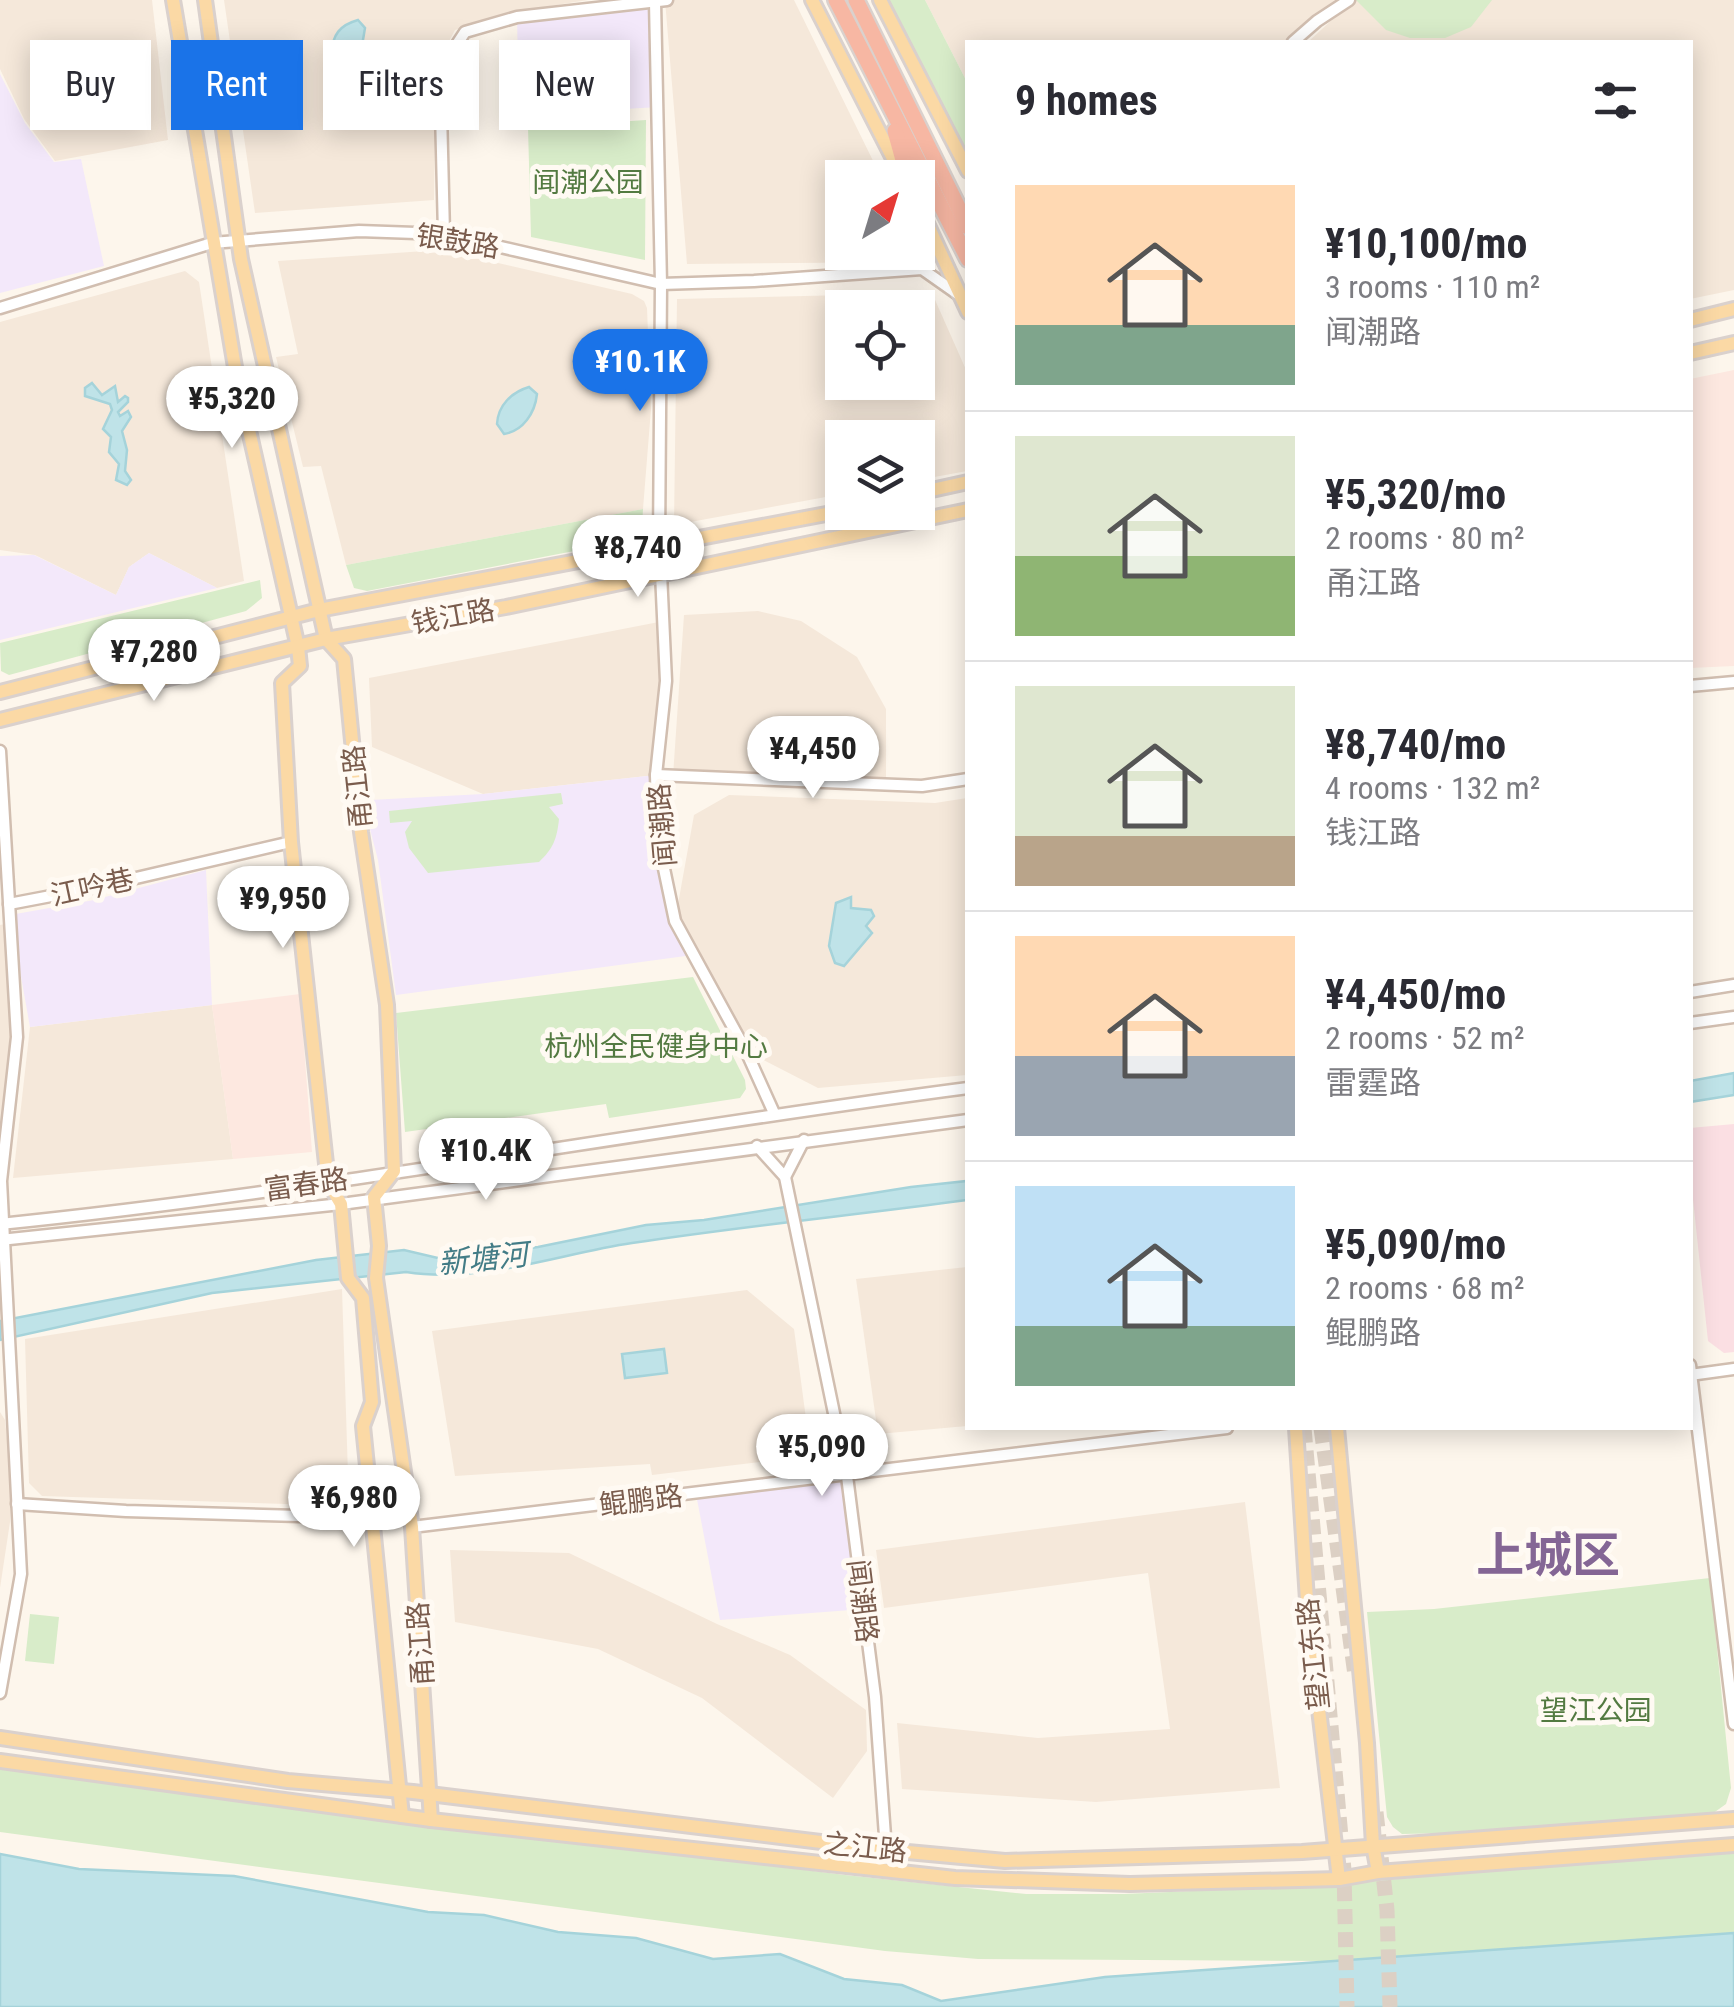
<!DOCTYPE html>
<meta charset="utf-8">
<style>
:root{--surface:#fff;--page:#f7f7f7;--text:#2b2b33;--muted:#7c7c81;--line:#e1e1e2;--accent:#1a73e8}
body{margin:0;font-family:"Roboto Condensed","Noto Sans SC",sans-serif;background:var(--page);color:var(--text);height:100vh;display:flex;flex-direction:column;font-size:38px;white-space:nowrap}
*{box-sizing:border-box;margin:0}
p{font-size:32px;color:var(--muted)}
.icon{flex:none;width:55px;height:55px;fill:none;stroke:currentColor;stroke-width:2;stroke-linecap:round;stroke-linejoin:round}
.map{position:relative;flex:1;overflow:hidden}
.drawer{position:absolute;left:965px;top:40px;width:728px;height:1390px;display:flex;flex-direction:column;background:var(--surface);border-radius:0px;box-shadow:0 5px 25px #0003}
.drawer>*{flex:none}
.banner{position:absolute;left:30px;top:40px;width:785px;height:90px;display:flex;gap:20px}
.needle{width:65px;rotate:38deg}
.fabs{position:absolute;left:825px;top:160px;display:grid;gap:20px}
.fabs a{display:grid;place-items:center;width:110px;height:110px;border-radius:0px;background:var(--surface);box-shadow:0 5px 25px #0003;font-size:50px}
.price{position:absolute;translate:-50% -85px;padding:0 22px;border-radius:35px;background:#fff;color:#222;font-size:32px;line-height:65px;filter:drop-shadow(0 2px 5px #0008)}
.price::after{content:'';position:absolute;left:50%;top:60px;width:30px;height:22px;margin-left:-15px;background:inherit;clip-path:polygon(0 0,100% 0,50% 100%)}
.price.on{background:var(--accent);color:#fff}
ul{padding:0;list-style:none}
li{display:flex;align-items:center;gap:30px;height:250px;padding:0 50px}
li+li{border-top:2px solid var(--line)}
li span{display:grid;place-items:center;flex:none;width:280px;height:200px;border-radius:0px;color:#555}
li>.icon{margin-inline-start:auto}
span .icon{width:120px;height:120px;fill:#fffc;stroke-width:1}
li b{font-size:42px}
h2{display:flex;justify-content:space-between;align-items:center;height:120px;padding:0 50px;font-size:42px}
.tag{padding:0 35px;border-radius:0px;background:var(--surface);box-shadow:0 5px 25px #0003;font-size:35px;line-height:90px}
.tag.on{background:var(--accent);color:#fff}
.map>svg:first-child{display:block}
.residential{fill:#f5e8da;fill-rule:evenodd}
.commercial{fill:#fde8e0}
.education{fill:#f3e8fa}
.medical{fill:#fbdfe3}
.green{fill:#d8ecc9}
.water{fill:#bfe3e8;stroke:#a5d3da;stroke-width:2.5}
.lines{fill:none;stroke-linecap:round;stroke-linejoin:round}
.highway-tunnel{stroke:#dcd0c4;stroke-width:15;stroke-dasharray:15 8;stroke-linecap:butt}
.minor-casing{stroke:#d1beb0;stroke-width:15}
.major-casing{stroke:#dad1cd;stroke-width:18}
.highway-casing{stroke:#dad1cd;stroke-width:20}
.minor{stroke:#fff;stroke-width:10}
.major{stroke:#fbd9a5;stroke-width:12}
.highway{stroke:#f7b7a3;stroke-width:15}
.labels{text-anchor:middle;stroke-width:10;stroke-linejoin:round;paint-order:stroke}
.park-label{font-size:28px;fill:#537a41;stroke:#fffaf3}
.street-label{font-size:28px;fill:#7a5c4d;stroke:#fffaf3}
.water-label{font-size:30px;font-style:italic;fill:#437c86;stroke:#fffaf3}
.town-label{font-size:48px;font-weight:bold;fill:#846695;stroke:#fffaf3}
</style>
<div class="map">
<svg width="1734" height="2007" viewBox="0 0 1734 2007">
<rect width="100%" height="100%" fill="#fdf6ec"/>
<!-- residential -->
<g class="residential">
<path d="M0 0H152L168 140 55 161 24 119 0 69Z"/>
<path d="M224 0H588L512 12 455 30 436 66 434 200 255 213Z"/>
<path d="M665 0H794L881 177 842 178V252L917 253 922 262 687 264Z"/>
<path d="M925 0H1734V290L1690 299V42H1308L1350 3 1293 42H968L967 82Z"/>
<path d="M425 251 468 256 632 294 644 301 647 308 651 409 643 509 346 565 321 466 303 467 276 357 298 354 278 261Z"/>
<path d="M185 271 199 282 244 581 217 588 149 553 129 567 116 595 35 555 0 550V322Z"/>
<path d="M932 293 967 372V471L918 480V438H842V494L674 525 677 299ZM842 308H918V382H842Z"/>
<path d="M758 611 801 621 857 657 886 709V784L673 776 684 615Z"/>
<path d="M664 621 656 775 483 794 372 747 369 678Z"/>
<path d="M729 795 935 803 967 798V1075L818 1088 746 1051 675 921 694 815Z"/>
<path d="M10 923 17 1037 0 1181V925Z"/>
<path d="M212 1005 233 1159 13 1178 30 1027Z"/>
<path d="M967 1267V1426L878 1434 856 1279Z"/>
<path d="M342 1289 349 1506 42 1496 29 1483 25 1339Z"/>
<path d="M747 1290 794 1329 811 1456 652 1475 650 1464 455 1476 432 1331Z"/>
<path d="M0 1412 5 1420 10 1468V1522L0 1588Z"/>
<path d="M1245 1502 1280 1788 1096 1802 902 1789 897 1723 1038 1738 1170 1729 1148 1573 884 1608 876 1550Z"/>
<path d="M450 1550 569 1553 717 1624 790 1655 866 1710 867 1751 833 1798 702 1698 598 1649 455 1622Z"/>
</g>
<!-- commercial -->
<g class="commercial">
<path d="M1734 370V666L1690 668V379Z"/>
<path d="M300 994 312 1152 233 1159 212 1005Z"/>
</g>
<!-- education -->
<g class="education">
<path d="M655 2 659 107 519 115 517 17Z"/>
<path d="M0 74 25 123 54 162 81 159 104 266 0 293Z"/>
<path d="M149 553 217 588 0 640V556L34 555 116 595 129 567Z"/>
<path d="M656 775 658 840 675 921 693 955 396 995 378 860 370 829V800L483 794Z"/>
<path d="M206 870 212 1005 30 1027 10 915 94 900Z"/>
<path d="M847 1476 864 1609 720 1620 696 1494Z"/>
</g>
<!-- medical -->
<path class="medical" d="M1734 1124V1352L1724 1353 1708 1341 1690 1171V1128Z"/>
<!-- green -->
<g class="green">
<path d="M888 0H925L967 82V155Z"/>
<path d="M1356 0H1492L1471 27 1445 38H1410L1386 30Z"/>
<path d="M646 120 645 260 531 237 528 128Z"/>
<path d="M643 509 642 527 638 536 626 541 367 591 354 588 346 565Z"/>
<path d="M260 580 262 598 246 611 9 675 1 671 0 643Z"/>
<path d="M561 793 563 804 549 807 559 819C557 839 553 849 539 862L428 873 409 848 405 832 412 821 390 823 389 811Z"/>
<path d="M693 977 745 1080 746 1089 740 1098 609 1118 606 1104 405 1132 396 1013Z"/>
<path d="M1710 1578 1731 1788 1726 1804 1712 1814 1582 1830 1402 1834 1393 1827 1387 1817 1367 1612 1434 1609Z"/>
<path d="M30 1614 59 1617 54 1664 25 1661Z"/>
<path d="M0 1768 845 1875 1026 1894H1124L1328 1885 1734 1850V1933L1337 1961 978 1959 885 1951 0 1832Z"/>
</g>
<!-- water -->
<g class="water">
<path d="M358 20 365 28 363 40 350 57 338 58 332 53C332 35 340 25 358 20Z"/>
<path d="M92 383 102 395 115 386 118 402 125 396 128 398V402L118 412 120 416 128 411 131 417 122 431 127 450 125 471 131 480 127 485 116 480 119 464 109 452 111 437 103 429 112 410 110 404 85 396V388Z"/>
<path d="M529 387 537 394C535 413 523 431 504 434L497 424C498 405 512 392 529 387Z"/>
<path d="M851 897V908L871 910 874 916 866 926 872 933 844 966 835 963 829 946 836 903Z"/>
<path d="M1734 1073V1095L1690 1102V1081Z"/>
<path d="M967 1181V1200C856 1215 743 1226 632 1243 558 1254 481 1284 406 1272L212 1293 0 1340V1321L316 1260 404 1250 442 1259 469 1256 538 1247 646 1225 704 1220 911 1187Z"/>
<path d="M664 1349 667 1373 625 1378 622 1354Z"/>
<path d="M0 1854 79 1869 234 1876 428 1912 484 1915 558 1932 636 1938 713 1959 780 1954 844 1979 902 1985 941 2001 1105 1977 1734 1933V2007H0Z"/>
</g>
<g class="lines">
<!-- highway-tunnel -->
<g class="highway-tunnel">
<path d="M1304 1428 1344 1870 1347 2007"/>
<path d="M1321 1428 1355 1675"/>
<path d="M1376 1812 1387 1910 1390 2007"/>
</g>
<!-- minor casing -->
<g class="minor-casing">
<g id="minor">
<path d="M655 2 661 284 659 545"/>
<path d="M1293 42 1317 21 1349 0"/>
<path d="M444 234 440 70 465 32 517 17 667 0"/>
<path d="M922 269 934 241"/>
<path d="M0 308 212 243 359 231 444 234 661 284 754 281 922 269 959 295"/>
<path d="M661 573 666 681 656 775 658 840 675 921 746 1051 774 1113"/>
<path d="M1690 686 1734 682"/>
<path d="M0 751 17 1037 1 1181 21 1574 0 1693"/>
<path d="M656 775 922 786 968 779"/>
<path d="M9 904 93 888 291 842"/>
<path d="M1690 992 1734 985"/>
<path d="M1690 1023 1734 1017"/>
<path d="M757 1146 785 1177 847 1476 875 1697 886 1850"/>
<path d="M785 1177 804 1140"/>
<path d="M0 1224C324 1191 645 1130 968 1088"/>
<path d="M0 1240 341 1204 968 1120"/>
<path d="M1690 1365 1734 1724"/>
<path d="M1690 1375 1734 1369"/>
<path d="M17 1504 126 1511 372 1518"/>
<path d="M412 1527 1227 1428"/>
</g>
</g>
<!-- major casing -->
<g class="major-casing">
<g id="major">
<path d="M173 0 236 373 298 647 300 666 282 683 291 842 328 1182 341 1204 348 1278 363 1298 372 1402 363 1426 402 1816"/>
<path d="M205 0 241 259 326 639 344 659 361 832 387 1005 394 1171 374 1197 379 1246 376 1278 412 1527 431 1820"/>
<path d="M812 0 903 178"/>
<path d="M880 0 968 171"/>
<path d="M918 204 968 312"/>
<path d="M1690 320 1734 309"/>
<path d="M1690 353 1734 343"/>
<path d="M918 493 968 482"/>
<path d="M0 692 319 610 842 511"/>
<path d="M0 720 326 639 506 607 968 510"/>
<path d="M1296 1428 1308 1616 1339 1879"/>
<path d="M1337 1428 1367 1743 1373 1845 1378 1872"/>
<path d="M0 1738 288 1781 413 1792 886 1850 1005 1861 1302 1852 1734 1819"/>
<path d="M0 1761 431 1820 955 1878 1130 1884 1339 1879 1378 1872 1734 1845"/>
</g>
</g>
<!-- highway casing -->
<g class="highway-casing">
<g id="highway">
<path d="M836 0 968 259"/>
<path d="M856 0 968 227"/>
<path d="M895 131 908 178"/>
</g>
</g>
<!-- minor -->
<use href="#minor" class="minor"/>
<!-- major -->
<use href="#major" class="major"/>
<!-- highway -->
<use href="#highway" class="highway"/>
</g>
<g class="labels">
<!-- park labels -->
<g class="park-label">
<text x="588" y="192">闻潮公园</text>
<text x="656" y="1056">杭州全民健身中心</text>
<text x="1596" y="1720">望江公园</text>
</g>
<!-- street labels -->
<g class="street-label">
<text transform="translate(458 241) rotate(9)" y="10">银鼓路</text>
<text transform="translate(453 616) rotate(-10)" y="10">钱江路</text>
<text transform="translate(357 787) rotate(-96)" y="10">甬江路</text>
<text transform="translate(662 825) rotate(-95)" y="10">闻潮路</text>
<text transform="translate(92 887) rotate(-12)" y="10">江吟巷</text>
<text transform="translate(306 1184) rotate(-8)" y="10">富春路</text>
<text transform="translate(641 1500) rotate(-7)" y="10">鲲鹏路</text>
<text transform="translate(863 1601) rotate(83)" y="10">闻潮路</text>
<text transform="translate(420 1644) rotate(-94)" y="10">甬江路</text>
<text transform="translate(1313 1654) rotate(-96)" y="10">望江东路</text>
<text transform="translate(865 1847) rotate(6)" y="10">之江路</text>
</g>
<!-- water labels -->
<g class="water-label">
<text transform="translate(483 1259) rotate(-6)" y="10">新塘河</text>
</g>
<!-- town labels -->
<g class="town-label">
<text x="1548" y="1572">上城区</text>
</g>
</g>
</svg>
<div class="fabs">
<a><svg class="needle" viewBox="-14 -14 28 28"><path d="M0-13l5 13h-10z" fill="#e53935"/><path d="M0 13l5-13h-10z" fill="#7c7c81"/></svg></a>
<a><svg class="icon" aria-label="locate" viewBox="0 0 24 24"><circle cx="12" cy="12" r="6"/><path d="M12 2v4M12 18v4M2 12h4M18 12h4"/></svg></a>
<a><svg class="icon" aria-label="layers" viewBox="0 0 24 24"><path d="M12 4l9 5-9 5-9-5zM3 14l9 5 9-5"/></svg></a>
</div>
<b class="price on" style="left:640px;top:414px">¥10.1K</b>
<b class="price" style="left:232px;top:451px">¥5,320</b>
<b class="price" style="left:638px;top:600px">¥8,740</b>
<b class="price" style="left:154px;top:704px">¥7,280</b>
<b class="price" style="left:813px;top:801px">¥4,450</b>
<b class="price" style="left:283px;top:951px">¥9,950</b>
<b class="price" style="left:486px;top:1203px">¥10.4K</b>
<b class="price" style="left:822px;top:1499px">¥5,090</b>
<b class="price" style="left:354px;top:1550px">¥6,980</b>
<div class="banner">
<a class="tag">Buy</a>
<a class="tag on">Rent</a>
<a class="tag">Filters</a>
<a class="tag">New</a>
</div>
<section class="drawer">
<h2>9 homes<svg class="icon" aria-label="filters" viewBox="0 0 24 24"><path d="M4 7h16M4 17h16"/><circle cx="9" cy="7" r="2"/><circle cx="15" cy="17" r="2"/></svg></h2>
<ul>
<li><span style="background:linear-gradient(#ffd9b3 70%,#7fa58c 0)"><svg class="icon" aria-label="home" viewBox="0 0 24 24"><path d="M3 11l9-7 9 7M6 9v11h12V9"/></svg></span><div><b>¥10,100/mo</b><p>3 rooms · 110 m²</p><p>闻潮路</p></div></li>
<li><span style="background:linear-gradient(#dfe7d0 60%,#8fb573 0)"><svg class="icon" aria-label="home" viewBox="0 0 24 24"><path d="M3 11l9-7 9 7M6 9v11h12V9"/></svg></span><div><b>¥5,320/mo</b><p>2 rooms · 80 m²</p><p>甬江路</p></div></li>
<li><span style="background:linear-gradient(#dfe7d0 75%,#b9a48a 0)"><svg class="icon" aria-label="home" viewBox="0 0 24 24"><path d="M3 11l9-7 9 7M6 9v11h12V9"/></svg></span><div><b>¥8,740/mo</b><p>4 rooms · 132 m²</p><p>钱江路</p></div></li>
<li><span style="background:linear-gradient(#ffd9b3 60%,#9aa5b1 0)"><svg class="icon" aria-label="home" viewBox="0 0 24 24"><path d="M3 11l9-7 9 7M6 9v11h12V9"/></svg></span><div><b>¥4,450/mo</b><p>2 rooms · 52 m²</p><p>雷霆路</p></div></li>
<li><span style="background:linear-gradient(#bfe0f5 70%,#7fa58c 0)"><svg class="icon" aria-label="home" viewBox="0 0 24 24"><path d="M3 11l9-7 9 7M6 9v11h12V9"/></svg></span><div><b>¥5,090/mo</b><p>2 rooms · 68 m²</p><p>鲲鹏路</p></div></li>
</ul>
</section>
</div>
